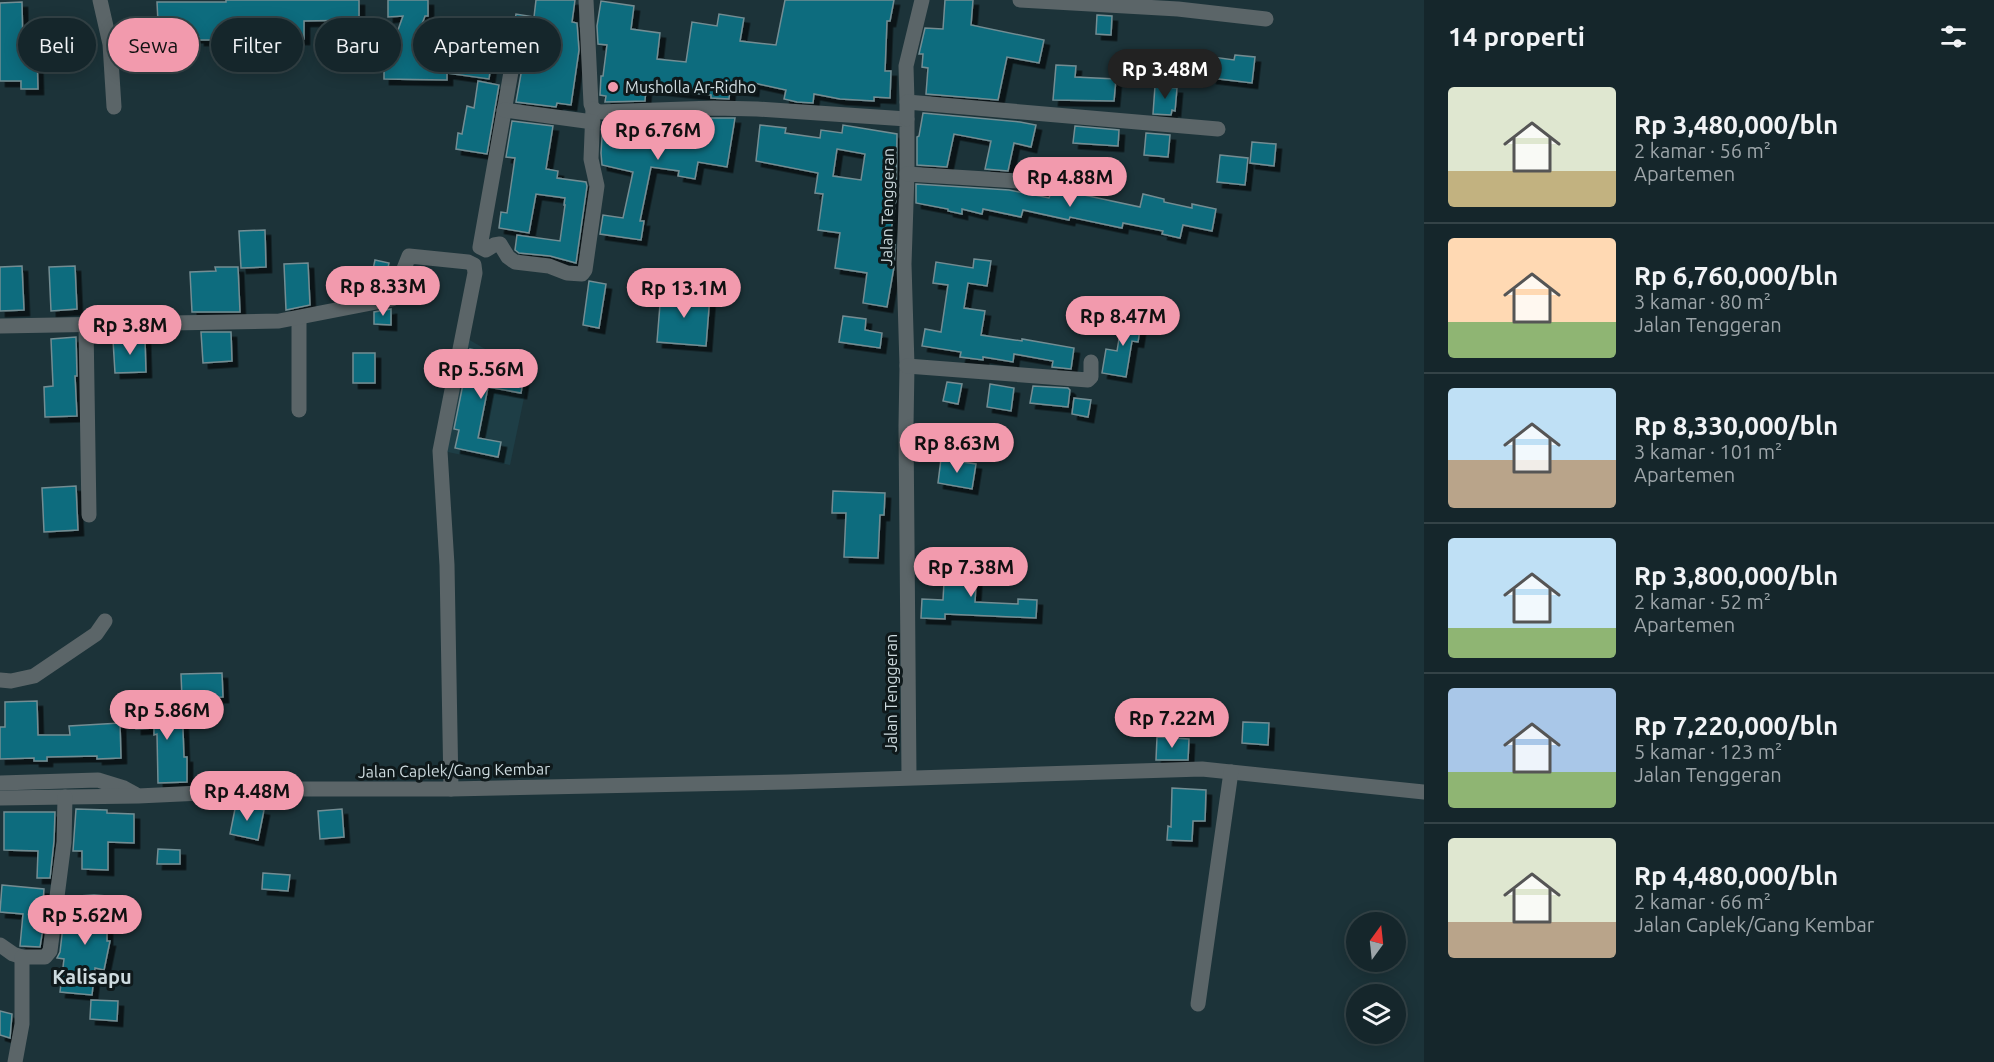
<!DOCTYPE html>
<html lang="id">
<meta charset="utf-8">
<style>
:root{--surface:#15262b;--page:#1e2e33;--text:#f1f3f6;--muted:#9da5a9;--line:#344347;--accent:#f29aad}
body{margin:0;font-family:Ubuntu,sans-serif;background:var(--page);color:var(--text);height:100vh;display:flex;flex-direction:column;font-size:22px;white-space:nowrap}
*{box-sizing:border-box;margin:0}
p{font-size:20px;color:var(--muted)}
.icon{flex:none;width:33px;height:33px;fill:none;stroke:currentColor;stroke-width:2;stroke-linecap:round;stroke-linejoin:round}
.map{position:relative;flex:1;overflow:hidden}
.sheet{display:flex;flex-direction:column;background:var(--surface);width:570px}
.sheet>*{flex:none}
.banner{position:absolute;left:18px;top:18px;width:570px;height:54px;display:flex;gap:12px}
.needle{width:39px;rotate:15deg}
.fabs{position:absolute;left:1346px;top:912px;display:grid;gap:12px}
.fabs a{display:grid;place-items:center;width:60px;height:60px;border-radius:50%;background:var(--surface);box-shadow:0 3px 15px #0003,0 0 0 2px var(--line);font-size:30px}
.price{position:absolute;translate:-50% -51px;padding:0 14px;border-radius:21px;background:var(--accent);color:#111;font-size:20px;line-height:39px;filter:drop-shadow(0 2px 3px #0008)}
.price::after{content:'';position:absolute;left:50%;top:36px;width:18px;height:14px;margin-left:-9px;background:inherit;clip-path:polygon(0 0,100% 0,50% 100%)}
.price.active{background:#222;color:#fff}
ul{padding:0;list-style:none}
li{display:flex;align-items:center;gap:18px;height:150px;padding:0 24px}
li+li{border-top:2px solid var(--line)}
li span{display:grid;place-items:center;flex:none;width:168px;height:120px;border-radius:6px;color:#555}
li>.icon{margin-inline-start:auto}
span .icon{width:72px;height:72px;fill:#fffc;stroke-width:1}
li b{font-size:26px}
h2{display:flex;justify-content:space-between;align-items:center;height:72px;padding:0 24px;font-size:26px}
.tag{padding:0 21px;border-radius:27px;background:var(--surface);box-shadow:0 3px 15px #0003,0 0 0 2px var(--line);font-size:21px;line-height:54px}
.tag.active{background:var(--accent);color:#111}
main{display:flex;flex:1;min-height:0}
.map>svg:first-child{display:block}
.built{fill:#1e3e46}
.building{fill:#0c6c7e;stroke:#738d93;stroke-width:1.5;fill-rule:evenodd;filter:url(#shadow)}
.lines{fill:none;stroke-linecap:round;stroke-linejoin:round}
.minor{stroke:#5b6568;stroke-width:15}
.poi-dot{fill:#f29aad;stroke:#0f191b;stroke-width:2}
.labels{text-anchor:middle;stroke-width:6;stroke-linejoin:round;paint-order:stroke}
.poi-label{font-size:16px;fill:#cedbdf;stroke:#0f191b;text-anchor:start}
.street-label{font-size:16px;fill:#cedbdf;stroke:#0f191b}
.quarter-label{font-size:20px;font-weight:bold;fill:#cedbdf;stroke:#0f191b}
</style>
<main>
<div class="map">
<svg width="1424" height="1062" viewBox="0 0 1424 1062">
<defs>
<filter id="shadow"><feDropShadow dx="5.5" dy="5.5" stdDeviation="0" flood-color="#0009"/></filter>
</defs>
<rect width="100%" height="100%" fill="#1c3339"/>
<!-- built -->
<path class="built" d="M466 338 529 374 510 465 443 451Z"/>
<!-- building -->
<g class="building">
<path d="M226 0H359V20L304 21V39H277V25L250 26 251 43 229 44V40H199V37L146 38V23L158 22 157 2H226Z"/>
<path d="M388 0H428V16H425L415 43 457 41 458 32 512 39 516 14 534 17 536 0H575L572 22 577 23 579 50 571 105 557 103 556 107 516 102 521 74 519 62 492 58 489 79 447 73V80L384 79V52H390L403 16 388 17Z"/>
<path d="M785 0H894L890 21H887L885 71H891L890 98 874 97V101L840 99 814 94 813 103 797 102 784 99 786 90 754 83 753 91 730 88 729 99 711 98V95L646 88 645 101 605 102 606 96 600 95 601 76H603L607 45 598 44 597 26 601 1 634 6 631 29 660 33 657 59 686 62 692 22 717 26 719 14 744 18 740 41 776 45Z"/>
<path d="M945 0H973L971 25 1044 40 1039 63 1007 57 998 100 926 94 928 68 922 67 923 54H919L925 28 943 29Z"/>
<path d="M22 2 23 51H37L38 89H21V81H0V3Z"/>
<path d="M1097 15 1112 16 1111 35 1096 34Z"/>
<path d="M1235 55 1255 57 1252 83 1211 78 1213 57 1234 60Z"/>
<path d="M1056 65 1076 66 1075 77 1116 79 1114 101 1053 100Z"/>
<path d="M478 81 499 85 487 154 456 149 458 133 462 134 467 106 474 108Z"/>
<path d="M1155 86 1177 88 1175 111 1172 110 1171 115 1153 114Z"/>
<path d="M923 113 1020 122 1036 125 1031 147 1014 143 1008 171 985 169 991 141 954 134 947 167 917 165V137L919 136Z"/>
<path d="M708 118H735L727 167 698 162 695 179 678 176 679 171 651 167 640 221H644L641 240 600 234 603 215 623 218 633 172 602 165 601 153 603 122 642 120V125L652 126 651 130 684 136 686 122 707 125Z"/>
<path d="M512 121 553 126 546 169 558 171 557 178 586 182 587 186 576 263 550 256 519 253 515 250 517 235 560 241 565 205H564L565 198 536 194 529 233 499 228 501 212 507 213 515 158 506 157Z"/>
<path d="M760 125 786 128 785 133 820 138 821 130 842 133 843 125 897 134 896 199 889 244 895 245 894 267 887 307 863 303 867 273 835 268 840 233 818 230 823 194 815 193 818 173 756 161ZM837 149 865 154 861 180 833 176Z"/>
<path d="M1075 126 1119 130 1118 146 1073 143Z"/>
<path d="M1146 133 1170 135 1168 157 1144 155Z"/>
<path d="M1252 142 1276 144 1274 166 1250 163Z"/>
<path d="M1220 155 1248 158 1245 185 1217 182Z"/>
<path d="M916 184 1009 190 1049 198 1051 193 1064 194 1070 192 1140 207 1143 194 1164 199V202L1192 208V204L1216 209 1212 231 1183 225 1180 238 1162 234 1163 231 1123 223 1122 228 1070 217 1069 220 1023 210 1021 217 983 209 982 214 962 209V214L948 211V209L916 203Z"/>
<path d="M265 230 266 267 241 268 239 231Z"/>
<path d="M974 259 991 261 987 286 968 283 964 308 985 311 981 335 1022 341V339L1074 348 1071 369 1052 367 1053 361 1014 354 1013 362 983 357V360L960 357 961 352 922 346 925 329 941 332 948 285 933 283 936 262 973 268Z"/>
<path d="M375 260 389 263 383 291 354 296 355 278 371 279Z"/>
<path d="M308 263 310 305 286 310 284 264Z"/>
<path d="M22 266 24 310 0 311V267Z"/>
<path d="M75 266 77 309 51 311 49 267Z"/>
<path d="M215 267H238L240 312H192L190 272 216 271Z"/>
<path d="M589 281 606 284 599 328 583 325Z"/>
<path d="M661 292 710 295 706 346 657 342Z"/>
<path d="M391 309V325L374 324V312Z"/>
<path d="M1123 315 1142 317 1138 342 1132 341 1126 377 1102 373 1106 349 1117 351Z"/>
<path d="M843 316 866 319 865 330 882 333 880 348 839 342Z"/>
<path d="M201 332H231L232 361 203 363Z"/>
<path d="M76 337 77 376H75L77 416 45 417 44 387 53 386 51 339Z"/>
<path d="M145 339 146 372 115 373 113 340Z"/>
<path d="M470 349 495 354 492 367 524 374 521 393 488 387 478 438 501 442 498 457 455 448 459 430 454 429Z"/>
<rect x="353" y="353" width="22" height="30"/>
<path d="M947 382 962 384 958 404 943 401Z"/>
<path d="M990 384 1014 388 1011 411 987 407Z"/>
<path d="M1033 386 1068 388 1070 390 1068 407 1030 403Z"/>
<path d="M1074 398 1091 400 1088 417 1072 414Z"/>
<path d="M941 459 976 464 972 489 938 483Z"/>
<path d="M76 486 78 530 44 532 42 488Z"/>
<path d="M833 491 885 493 884 515H880L878 558 844 557 846 513H832Z"/>
<path d="M945 564 977 565 975 602 1018 604V599L1037 600 1036 618 945 614V619L921 618 922 599 943 600Z"/>
<path d="M222 673 223 697 182 698 181 674Z"/>
<path d="M37 701 38 735H70L69 726 120 723 121 758 97 759V756L47 757V761H34V758L0 759V727H5V702Z"/>
<path d="M182 704 184 757H187V782L158 783 157 734 154 735V728L136 729V713L154 712 153 705Z"/>
<path d="M1243 722 1269 723 1268 745 1242 743Z"/>
<path d="M1157 737 1189 739 1188 760H1156Z"/>
<path d="M1172 788 1206 790 1205 821H1193L1192 841 1167 840 1168 826 1171 827Z"/>
<path d="M236 804 264 810 258 840 230 834Z"/>
<path d="M76 809 107 810V813L134 814V843L108 842V870L82 869V851H73Z"/>
<path d="M342 809 344 837 320 839 318 811Z"/>
<path d="M4 812H55L54 841 50 878H37L38 851 4 850Z"/>
<path d="M158 849 180 850V864H157Z"/>
<path d="M263 873 290 875 288 891 262 889Z"/>
<path d="M2 885 44 889 42 914 45 915 40 947 20 946 23 914 0 912Z"/>
<path d="M94 895 107 896V941H110L104 970 95 968 92 995 60 992 64 959 57 958 60 952 63 926 79 928V896Z"/>
<path d="M91 1000 118 1001 117 1021 90 1019Z"/>
<path d="M0 1011 12 1014 10 1038 0 1035Z"/>
</g>
<g class="lines">
<!-- minor -->
<g class="minor">
<path d="M100 0 110 44 114 107"/>
<path d="M1020 0 1178 9 1266 19"/>
<path d="M511 72 480 247 486 250 494 245 500 244 508 257 515 262 549 266 567 273 582 274 585 270 597 186 591 159 593 109 591 104 586 0"/>
<path d="M907 102 906 66 922 0"/>
<path d="M593 109 599 112 714 108 757 109 907 119V174L904 264 907 366 906 426 909 777"/>
<path d="M504 110 593 122"/>
<path d="M907 119V102L1218 129"/>
<path d="M907 174 1065 184"/>
<path d="M299 318V410"/>
<path d="M86 325 89 515"/>
<path d="M0 326 279 321 392 299 409 256 468 262 474 265 475 273 440 451 447 565 451 789"/>
<path d="M907 366 1088 380 1091 377V362"/>
<path d="M0 680 11 681 34 676 96 634 105 621"/>
<path d="M0 783 98 780 124 788 135 794"/>
<path d="M0 798 138 796 285 789H451L788 782 1202 769 1424 792"/>
<path d="M0 945 13 954 22 957"/>
<path d="M1198 1004 1231 772"/>
<path d="M15 1062 22 1024V957H45L50 951 64 842 65 797"/>
</g>
</g>
<!-- markers -->
<circle class="poi-dot" cx="613" cy="87" r="6"/>
<g class="labels">
<!-- poi labels -->
<g class="poi-label">
<text x="625" y="93">Musholla Ar-Ridho</text>
</g>
<!-- street labels -->
<g class="street-label">
<text transform="translate(887 207) rotate(-89)" y="6">Jalan Tenggeran</text>
<text transform="translate(891 693) rotate(-90)" y="6">Jalan Tenggeran</text>
<text transform="translate(454 770) rotate(-1)" y="6">Jalan Caplek/Gang Kembar</text>
</g>
<!-- quarter labels -->
<g class="quarter-label">
<text x="92" y="984">Kalisapu</text>
</g>
</g>
</svg>
<div class="fabs">
<a><svg class="needle" viewBox="-14 -14 28 28"><path d="M0-13l5 13h-10z" fill="#e53935"/><path d="M0 13l5-13h-10z" fill="#9da5a9"/></svg></a>
<a><svg class="icon" aria-label="layers" viewBox="0 0 24 24"><path d="M12 4l9 5-9 5-9-5zM3 14l9 5 9-5"/></svg></a>
</div>
<b class="price active" style="left:1165px;top:100px">Rp 3.48M</b>
<b class="price" style="left:658px;top:161px">Rp 6.76M</b>
<b class="price" style="left:1070px;top:208px">Rp 4.88M</b>
<b class="price" style="left:383px;top:317px">Rp 8.33M</b>
<b class="price" style="left:684px;top:319px">Rp 13.1M</b>
<b class="price" style="left:1123px;top:347px">Rp 8.47M</b>
<b class="price" style="left:130px;top:356px">Rp 3.8M</b>
<b class="price" style="left:481px;top:400px">Rp 5.56M</b>
<b class="price" style="left:957px;top:474px">Rp 8.63M</b>
<b class="price" style="left:971px;top:598px">Rp 7.38M</b>
<b class="price" style="left:167px;top:741px">Rp 5.86M</b>
<b class="price" style="left:1172px;top:749px">Rp 7.22M</b>
<b class="price" style="left:247px;top:822px">Rp 4.48M</b>
<b class="price" style="left:85px;top:946px">Rp 5.62M</b>
<div class="banner">
<a class="tag">Beli</a>
<a class="tag active">Sewa</a>
<a class="tag">Filter</a>
<a class="tag">Baru</a>
<a class="tag">Apartemen</a>
</div>
</div>
<section class="sheet">
<h2>14 properti<svg class="icon" aria-label="filters" viewBox="0 0 24 24"><path d="M4 7h16M4 17h16"/><circle cx="9" cy="7" r="2"/><circle cx="15" cy="17" r="2"/></svg></h2>
<ul>
<li><span style="background:linear-gradient(#dfe7d0 70%,#c2b280 0)"><svg class="icon" aria-label="home" viewBox="0 0 24 24"><path d="M3 11l9-7 9 7M6 9v11h12V9"/></svg></span><div><b>Rp 3,480,000/bln</b><p>2 kamar · 56 m²</p><p>Apartemen</p></div></li>
<li><span style="background:linear-gradient(#ffd9b3 70%,#8fb573 0)"><svg class="icon" aria-label="home" viewBox="0 0 24 24"><path d="M3 11l9-7 9 7M6 9v11h12V9"/></svg></span><div><b>Rp 6,760,000/bln</b><p>3 kamar · 80 m²</p><p>Jalan Tenggeran</p></div></li>
<li><span style="background:linear-gradient(#bfe0f5 60%,#b9a48a 0)"><svg class="icon" aria-label="home" viewBox="0 0 24 24"><path d="M3 11l9-7 9 7M6 9v11h12V9"/></svg></span><div><b>Rp 8,330,000/bln</b><p>3 kamar · 101 m²</p><p>Apartemen</p></div></li>
<li><span style="background:linear-gradient(#bfe0f5 75%,#8fb573 0)"><svg class="icon" aria-label="home" viewBox="0 0 24 24"><path d="M3 11l9-7 9 7M6 9v11h12V9"/></svg></span><div><b>Rp 3,800,000/bln</b><p>2 kamar · 52 m²</p><p>Apartemen</p></div></li>
<li><span style="background:linear-gradient(#a9c7e8 70%,#8fb573 0)"><svg class="icon" aria-label="home" viewBox="0 0 24 24"><path d="M3 11l9-7 9 7M6 9v11h12V9"/></svg></span><div><b>Rp 7,220,000/bln</b><p>5 kamar · 123 m²</p><p>Jalan Tenggeran</p></div></li>
<li><span style="background:linear-gradient(#dfe7d0 70%,#b9a48a 0)"><svg class="icon" aria-label="home" viewBox="0 0 24 24"><path d="M3 11l9-7 9 7M6 9v11h12V9"/></svg></span><div><b>Rp 4,480,000/bln</b><p>2 kamar · 66 m²</p><p>Jalan Caplek/Gang Kembar</p></div></li>
</ul>
</section>
</main>
